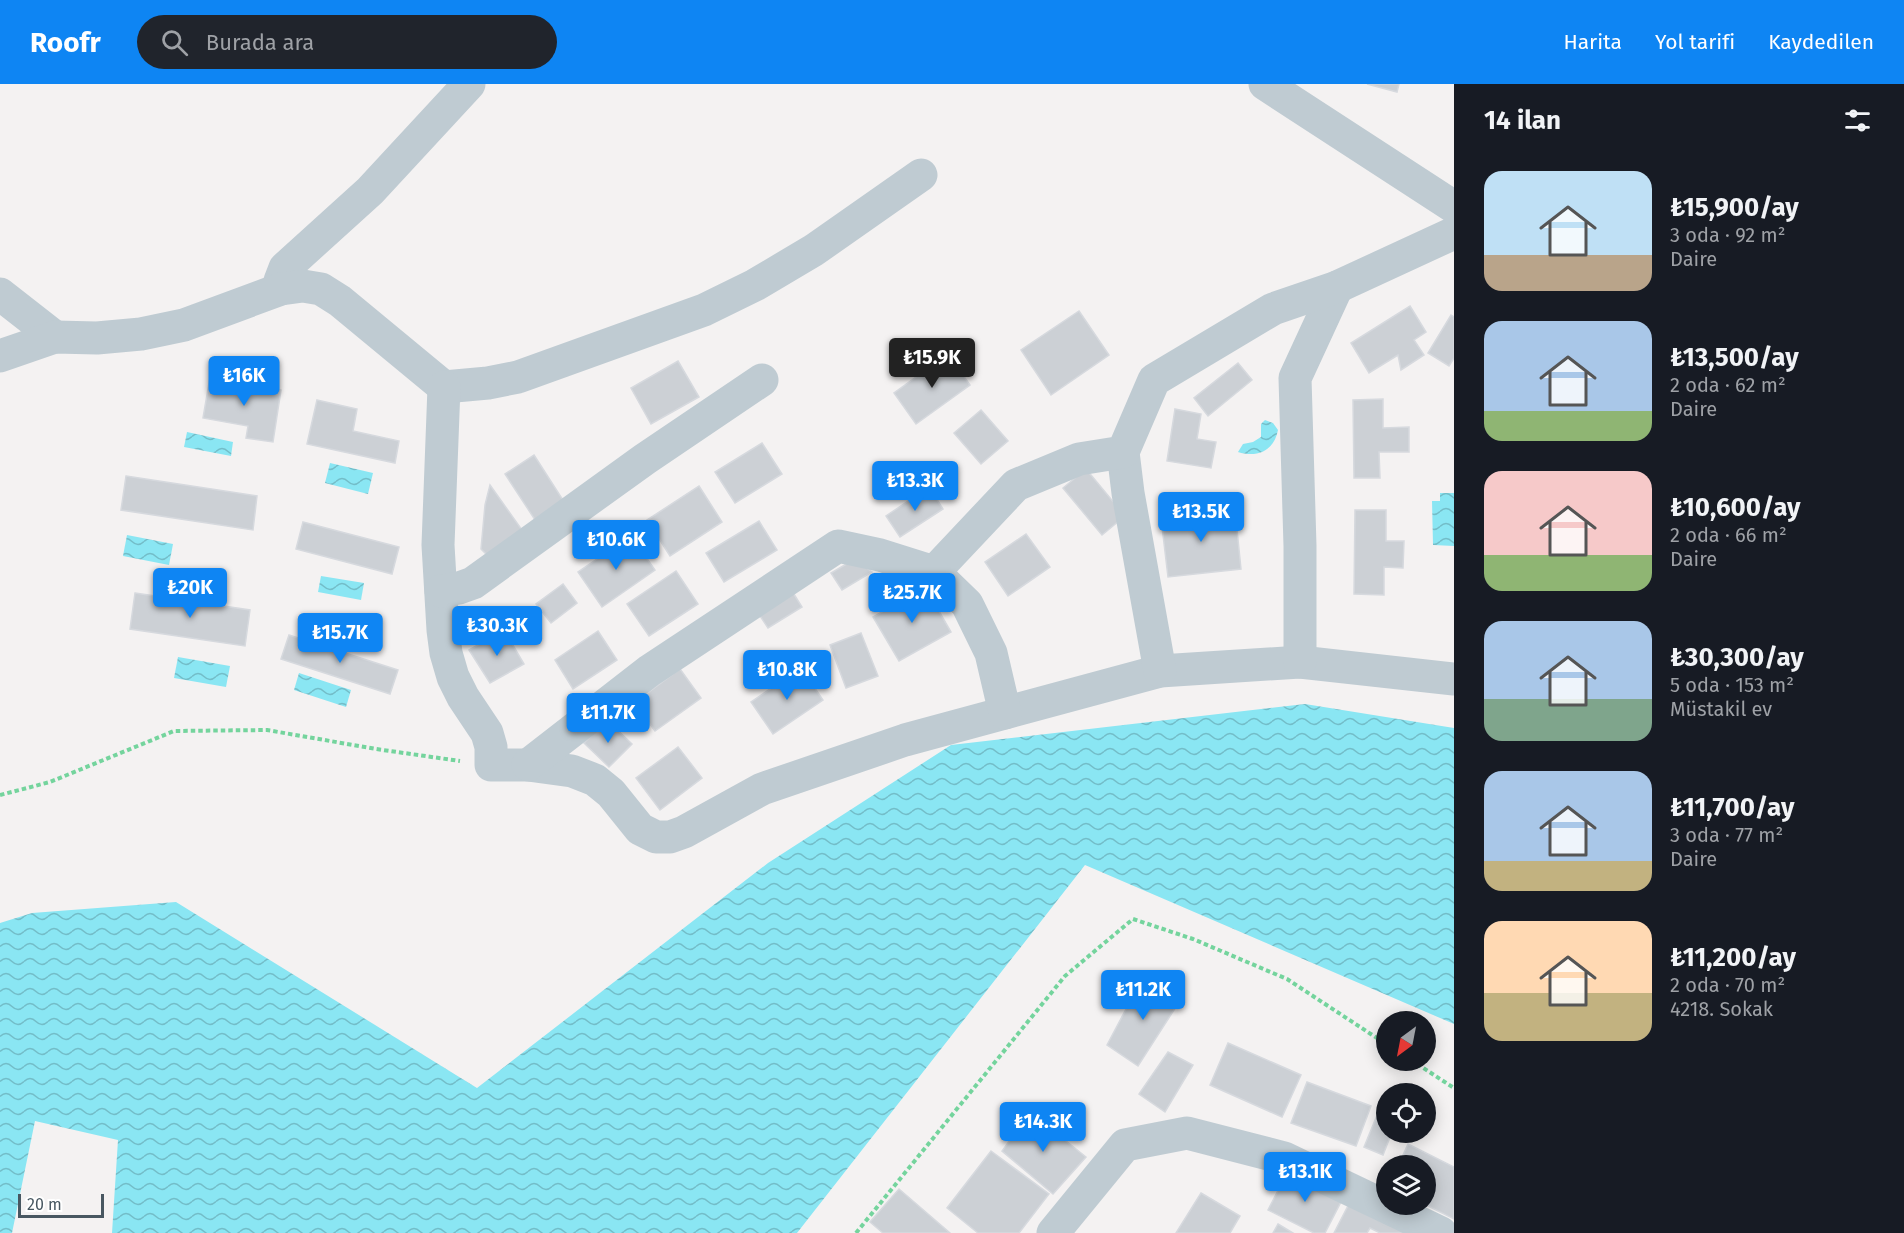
<!DOCTYPE html>
<html lang="tr">
<meta charset="utf-8">
<style>
:root{--surface:#171b24;--page:#20242c;--text:#f1f3f6;--muted:#9ea1a6;--accent:#0e85f3}
body{margin:0;font-family:"Fira Sans",sans-serif;background:var(--page);color:var(--text);height:100vh;display:flex;flex-direction:column;font-size:22px;white-space:nowrap}
*{box-sizing:border-box;margin:0}
p{font-size:20px;color:var(--muted)}
.icon{flex:none;width:33px;height:33px;fill:none;stroke:currentColor;stroke-width:2;stroke-linecap:round;stroke-linejoin:round}
.map{position:relative;flex:1;overflow:hidden}
.panel{display:flex;flex-direction:column;background:var(--surface);width:450px}
.panel>*{flex:none}
.needle{width:39px;rotate:212deg}
.fabs{position:absolute;left:1376px;top:927px;display:grid;gap:12px}
.fabs a{display:grid;place-items:center;width:60px;height:60px;border-radius:50%;background:var(--surface);box-shadow:0 3px 15px #0003;font-size:30px}
.scale{position:absolute;left:18px;bottom:15px;width:86px;box-sizing:border-box;padding-left:6px;border:3px solid #485761;border-top:0;font-size:16px;line-height:21px;white-space:nowrap;color:#485761;-webkit-text-stroke:4px #fff;paint-order:stroke}
.price{position:absolute;translate:-50% -51px;padding:0 14px;border-radius:6px;background:var(--accent);color:#fff;font-size:20px;line-height:39px;filter:drop-shadow(0 2px 3px #0008)}
.price::after{content:'';position:absolute;left:50%;top:36px;width:18px;height:14px;margin-left:-9px;background:inherit;clip-path:polygon(0 0,100% 0,50% 100%)}
.price.selected{background:#222;color:#fff}
ul{padding:0;list-style:none}
li{display:flex;align-items:center;gap:18px;height:150px;padding:0 30px}
li span{display:grid;place-items:center;flex:none;width:168px;height:120px;border-radius:18px;color:#555}
li>.icon{margin-inline-start:auto}
span .icon{width:72px;height:72px;fill:#fffc;stroke-width:1}
li b{font-size:26px}
h2{display:flex;justify-content:space-between;align-items:center;height:72px;padding:0 30px;font-size:26px}
header{display:flex;align-items:center;gap:36px;box-sizing:border-box;height:84px;padding:0 30px;background:var(--accent);color:#fff}
header strong{font-size:28px}
nav{display:flex;gap:33px;margin-inline-start:auto;font-size:21px}
.search{width:420px;height:54px;background:var(--page);display:flex;align-items:center;gap:15px;box-sizing:border-box;padding:0 21px;border-radius:33px;color:var(--muted);font-size:22px}
main{display:flex;flex:1;min-height:0}
.map>svg:first-child{display:block}
.water{fill:url(#water-waves)}
.building{fill:#ccd0d5;stroke:#d6d9de;stroke-width:1.5}
.lines{fill:none;stroke-linecap:round;stroke-linejoin:round}
.path{stroke:#74d49d;stroke-width:4;stroke-dasharray:4.5 3;stroke-linecap:butt}
.street{stroke:#bfcbd2;stroke-width:33}
</style>
<header>
<strong>Roofr</strong>
<div class="search"><svg class="icon" aria-label="search" viewBox="0 0 24 24"><circle cx="10" cy="10" r="6"/><path d="M15 15l6 6"/></svg>Burada ara</div>
<nav><a>Harita</a><a>Yol tarifi</a><a>Kaydedilen</a></nav>
</header>
<main>
<div class="map">
<svg width="1454" height="1149" viewBox="0 0 1454 1149">
<defs>
<pattern id="water-waves" width="16" height="10" patternUnits="userSpaceOnUse" patternTransform="scale(1.5)"><rect width="16" height="10" fill="#8ae6f3"/><path d="M0 5q4-4 8 0t8 0" fill="none" stroke="#73bdc8"/></pattern>
</defs>
<rect width="100%" height="100%" fill="#f4f2f2"/>
<!-- water -->
<g class="water">
<path d="M1265 336 1273 339 1278 346C1274 367 1257 374 1238 368L1243 360 1253 358 1261 353V340Z"/>
<path d="M187 348 233 358 231 372 184 363Z"/>
<path d="M330 379 373 389 368 410 325 399Z"/>
<path d="M1440 409H1454V462L1433 461 1432 417H1440Z"/>
<path d="M127 451 173 460 169 481 123 472Z"/>
<path d="M321 492 364 499 361 516 318 508Z"/>
<path d="M178 573 230 582 226 603 174 594Z"/>
<path d="M299 589 351 606 346 623 294 606Z"/>
<path d="M1305 620 1454 644V940L1085 781 797 1149H112L118 1056 35 1037 12 1149H0V839L32 829 176 818 477 1004 768 779 951 661Z"/>
</g>
<!-- building -->
<g class="building">
<path d="M1367 0H1399L1397 8Z"/>
<path d="M1410 222 1426 248 1414 256 1424 271 1401 286 1398 271 1369 289 1351 259Z"/>
<path d="M1079 227 1109 271 1051 311 1021 266Z"/>
<path d="M1451 231 1454 233V274L1449 282 1428 269Z"/>
<path d="M948 270 970 301 916 340 894 309Z"/>
<path d="M678 277 699 313 651 340 631 304Z"/>
<path d="M1238 279 1252 296 1208 332 1194 314Z"/>
<path d="M210 293 281 306 273 358 246 354 248 342 203 334Z"/>
<path d="M1383 315V344L1409 343V368H1379L1380 394H1354L1353 316Z"/>
<path d="M317 316 357 325 353 347 399 357 395 379 307 360Z"/>
<path d="M1175 325 1201 330 1197 355 1216 358 1211 384 1167 377Z"/>
<path d="M981 326 1008 357 981 380 954 349Z"/>
<path d="M762 359 782 390 735 419 715 388Z"/>
<path d="M534 371 570 427 541 445 505 390Z"/>
<path d="M1086 385 1125 432 1102 451 1063 404Z"/>
<path d="M126 392 257 412 253 446 121 426Z"/>
<path d="M490 401 527 453 492 476 481 465 485 421Z"/>
<path d="M699 402 722 438 670 472 647 436Z"/>
<path d="M929 403 943 425 900 453 886 432Z"/>
<path d="M1235 426 1241 485 1168 493 1161 434Z"/>
<path d="M1355 426H1386V457H1404L1403 484 1384 483V511L1354 510Z"/>
<path d="M759 437 777 466 724 498 706 469Z"/>
<path d="M303 438 399 463 392 490 296 465Z"/>
<path d="M1026 450 1050 483 1008 512 985 478Z"/>
<path d="M631 452 655 486 602 523 578 488Z"/>
<path d="M855 475 872 488 842 506 831 489Z"/>
<path d="M676 487 698 520 649 552 627 520Z"/>
<path d="M563 500 577 519 551 539 536 520Z"/>
<path d="M925 503 951 548 899 577 873 533Z"/>
<path d="M792 507 802 523 768 544 758 529Z"/>
<path d="M135 509 250 526 245 562 130 545Z"/>
<path d="M504 546 524 580 490 599 469 566Z"/>
<path d="M598 547 617 576 573 605 555 576Z"/>
<path d="M861 549 878 592 846 604 830 561Z"/>
<path d="M289 551 398 586 390 610 281 575Z"/>
<path d="M801 584 823 616 773 650 751 618Z"/>
<path d="M680 585 701 614 655 647 634 619Z"/>
<path d="M607 636 632 660 609 683 584 659Z"/>
<path d="M678 663 702 694 660 726 636 694Z"/>
<path d="M1143 893 1181 915 1138 982 1107 961Z"/>
<path d="M1228 959 1301 991 1282 1033 1210 1001Z"/>
<path d="M1168 968 1193 981 1165 1028 1139 1010Z"/>
<path d="M1307 998 1371 1022 1356 1062 1291 1039Z"/>
<path d="M1382 1019 1386 1021V1048H1392L1383 1071 1364 1063Z"/>
<path d="M1030 1028 1086 1073 1053 1110 1002 1067Z"/>
<path d="M1408 1060 1454 1083V1135L1424 1120 1425 1082H1398Z"/>
<path d="M991 1067 1049 1110 1019 1149H978L947 1124Z"/>
<path d="M1289 1085 1343 1114 1325 1149H1314L1268 1126Z"/>
<path d="M899 1105 950 1149H883L870 1138Z"/>
<path d="M1201 1109 1240 1132 1230 1149H1176Z"/>
<path d="M1352 1114 1414 1149H1380L1370 1144 1367 1149H1334Z"/>
<path d="M1278 1140 1293 1149H1273Z"/>
</g>
<g class="lines">
<!-- path -->
<g class="path">
<path d="M0 711 50 698 174 647 267 646 376 665 460 677"/>
<path d="M1411 976 1454 1004"/>
<path d="M856 1149 1065 892 1133 835 1193 855 1287 895 1386 960"/>
</g>
<!-- street -->
<g class="street">
<path d="M1265 0 1454 123"/>
<path d="M281 205 280 197 285 184 370 107 469 0"/>
<path d="M0 210 55 253"/>
<path d="M0 272 55 253 97 254 141 250 184 241 281 205 303 202 321 205 340 217 444 303 488 299 518 293 704 226 755 201 814 166 921 91"/>
<path d="M444 303 438 461 443 546 446 569 453 593 463 613 487 649 491 663V681H528L572 687 595 696 611 709 640 745 656 753H670L684 748 762 705 905 656 1160 587 1300 578 1454 595"/>
<path d="M1123 368 1128 409 1160 587"/>
<path d="M934 488 967 520 991 569 1005 629"/>
<path d="M441 507 459 504 473 499 645 375 762 296"/>
<path d="M1300 578V462L1295 294 1337 203"/>
<path d="M528 681 649 587 838 462 880 471 934 488 1016 401 1079 375 1123 368 1154 296 1273 225 1337 203 1454 149"/>
<path d="M1053 1149 1125 1061 1187 1049 1284 1074 1441 1149"/>
</g>
</g>
</svg>
<div class="fabs">
<a><svg class="needle" viewBox="-14 -14 28 28"><path d="M0-13l5 13h-10z" fill="#e53935"/><path d="M0 13l5-13h-10z" fill="#9ea1a6"/></svg></a>
<a><svg class="icon" aria-label="locate" viewBox="0 0 24 24"><circle cx="12" cy="12" r="6"/><path d="M12 2v4M12 18v4M2 12h4M18 12h4"/></svg></a>
<a><svg class="icon" aria-label="layers" viewBox="0 0 24 24"><path d="M12 4l9 5-9 5-9-5zM3 14l9 5 9-5"/></svg></a>
</div>
<div class="scale">20 m</div>
<b class="price selected" style="left:932px;top:305px">₺15.9K</b>
<b class="price" style="left:244px;top:323px">₺16K</b>
<b class="price" style="left:915px;top:428px">₺13.3K</b>
<b class="price" style="left:1201px;top:459px">₺13.5K</b>
<b class="price" style="left:616px;top:487px">₺10.6K</b>
<b class="price" style="left:190px;top:535px">₺20K</b>
<b class="price" style="left:912px;top:540px">₺25.7K</b>
<b class="price" style="left:497px;top:573px">₺30.3K</b>
<b class="price" style="left:340px;top:580px">₺15.7K</b>
<b class="price" style="left:787px;top:617px">₺10.8K</b>
<b class="price" style="left:608px;top:660px">₺11.7K</b>
<b class="price" style="left:1143px;top:937px">₺11.2K</b>
<b class="price" style="left:1043px;top:1069px">₺14.3K</b>
<b class="price" style="left:1305px;top:1119px">₺13.1K</b>
</div>
<section class="panel">
<h2>14 ilan<svg class="icon" aria-label="filters" viewBox="0 0 24 24"><path d="M4 7h16M4 17h16"/><circle cx="9" cy="7" r="2"/><circle cx="15" cy="17" r="2"/></svg></h2>
<ul>
<li><span style="background:linear-gradient(#bfe0f5 70%,#b9a48a 0)"><svg class="icon" aria-label="home" viewBox="0 0 24 24"><path d="M3 11l9-7 9 7M6 9v11h12V9"/></svg></span><div><b>₺15,900/ay</b><p>3 oda · 92 m²</p><p>Daire</p></div></li>
<li><span style="background:linear-gradient(#a9c7e8 75%,#8fb573 0)"><svg class="icon" aria-label="home" viewBox="0 0 24 24"><path d="M3 11l9-7 9 7M6 9v11h12V9"/></svg></span><div><b>₺13,500/ay</b><p>2 oda · 62 m²</p><p>Daire</p></div></li>
<li><span style="background:linear-gradient(#f6c9c9 70%,#8fb573 0)"><svg class="icon" aria-label="home" viewBox="0 0 24 24"><path d="M3 11l9-7 9 7M6 9v11h12V9"/></svg></span><div><b>₺10,600/ay</b><p>2 oda · 66 m²</p><p>Daire</p></div></li>
<li><span style="background:linear-gradient(#a9c7e8 65%,#7fa58c 0)"><svg class="icon" aria-label="home" viewBox="0 0 24 24"><path d="M3 11l9-7 9 7M6 9v11h12V9"/></svg></span><div><b>₺30,300/ay</b><p>5 oda · 153 m²</p><p>Müstakil ev</p></div></li>
<li><span style="background:linear-gradient(#a9c7e8 75%,#c2b280 0)"><svg class="icon" aria-label="home" viewBox="0 0 24 24"><path d="M3 11l9-7 9 7M6 9v11h12V9"/></svg></span><div><b>₺11,700/ay</b><p>3 oda · 77 m²</p><p>Daire</p></div></li>
<li><span style="background:linear-gradient(#ffd9b3 60%,#c2b280 0)"><svg class="icon" aria-label="home" viewBox="0 0 24 24"><path d="M3 11l9-7 9 7M6 9v11h12V9"/></svg></span><div><b>₺11,200/ay</b><p>2 oda · 70 m²</p><p>4218. Sokak</p></div></li>
</ul>
</section>
</main>
